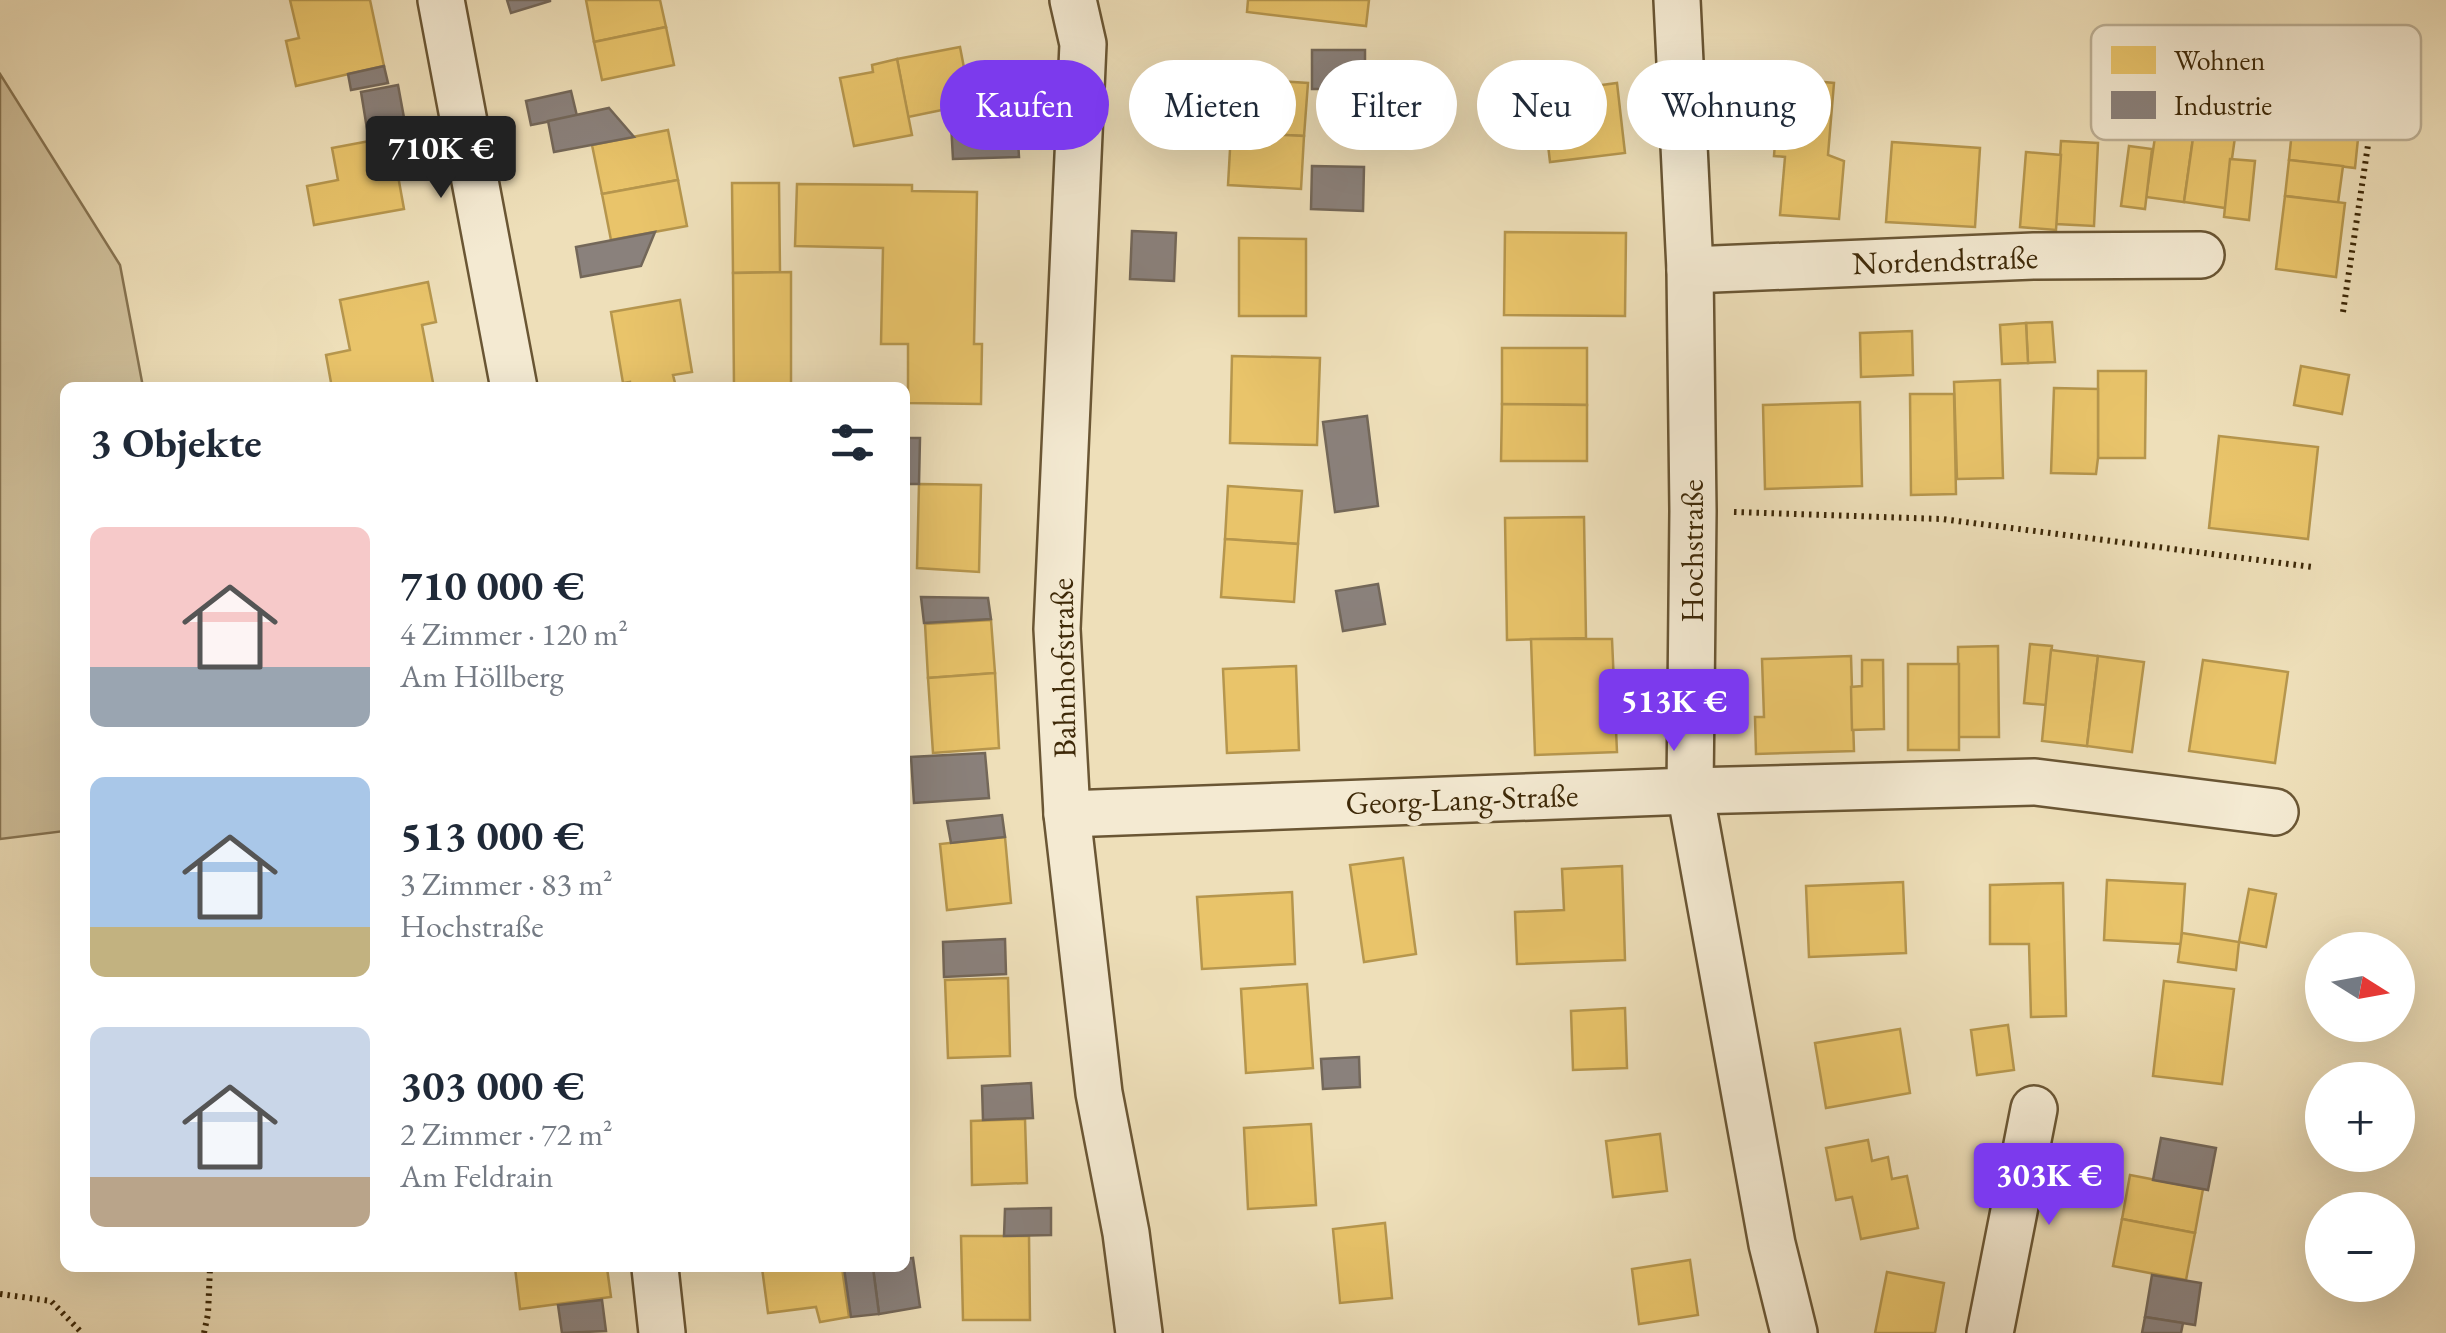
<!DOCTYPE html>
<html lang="de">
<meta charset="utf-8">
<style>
:root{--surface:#fff;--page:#f2f2f3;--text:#1f2937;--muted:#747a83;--accent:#7c3aed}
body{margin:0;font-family:"EB Garamond",serif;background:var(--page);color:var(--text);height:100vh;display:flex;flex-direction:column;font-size:38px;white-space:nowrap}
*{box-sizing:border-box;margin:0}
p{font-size:32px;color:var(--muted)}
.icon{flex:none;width:55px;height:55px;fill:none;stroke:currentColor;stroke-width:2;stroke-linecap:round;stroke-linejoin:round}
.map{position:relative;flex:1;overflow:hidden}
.sheet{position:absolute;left:60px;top:382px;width:850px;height:890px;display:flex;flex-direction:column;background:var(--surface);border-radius:15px;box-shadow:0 10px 40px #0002}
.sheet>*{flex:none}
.guide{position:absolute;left:940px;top:60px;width:950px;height:90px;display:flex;gap:20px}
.needle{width:65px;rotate:101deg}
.controls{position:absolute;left:2305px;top:932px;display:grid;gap:20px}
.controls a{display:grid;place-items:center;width:110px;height:110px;border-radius:50%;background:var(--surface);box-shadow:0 10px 40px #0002;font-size:50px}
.price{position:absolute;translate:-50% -85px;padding:0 22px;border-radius:10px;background:var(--accent);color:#fff;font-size:32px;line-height:65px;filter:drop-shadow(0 2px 5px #0008)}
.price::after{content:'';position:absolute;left:50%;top:60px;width:30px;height:22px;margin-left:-15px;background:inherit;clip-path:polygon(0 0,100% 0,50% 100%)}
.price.on{background:#222;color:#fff}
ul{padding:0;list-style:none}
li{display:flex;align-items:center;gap:30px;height:250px;padding:0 30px}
li span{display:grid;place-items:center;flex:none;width:280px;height:200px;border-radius:15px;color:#555}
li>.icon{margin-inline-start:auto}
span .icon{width:120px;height:120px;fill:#fffc;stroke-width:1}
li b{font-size:42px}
h2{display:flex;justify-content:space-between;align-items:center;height:120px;padding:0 30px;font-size:42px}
.pill{padding:0 35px;border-radius:45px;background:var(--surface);box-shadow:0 10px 40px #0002;font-size:35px;line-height:90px}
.pill.on{background:var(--accent);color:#fff}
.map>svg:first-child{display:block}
.green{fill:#d0c09b;stroke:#877452;stroke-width:2.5}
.homes{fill:#e9c46a;stroke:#b6964d;stroke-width:2.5}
.industry{fill:#8a817c;stroke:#736759;stroke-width:2.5}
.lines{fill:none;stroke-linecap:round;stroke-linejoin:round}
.street-casing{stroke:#6a5634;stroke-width:50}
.path{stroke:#3e2908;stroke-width:6;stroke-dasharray:2.5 5;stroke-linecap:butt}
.street{stroke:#f4ead2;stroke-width:45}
.labels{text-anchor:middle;stroke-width:10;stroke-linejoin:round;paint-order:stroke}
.street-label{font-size:32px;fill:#3e2908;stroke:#f4ead2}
.key{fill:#f4ead2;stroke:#bdb095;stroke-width:2.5}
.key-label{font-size:28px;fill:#3e2908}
</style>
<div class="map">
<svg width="2446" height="1333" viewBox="0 0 2446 1333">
<rect width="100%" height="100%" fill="#eedfb9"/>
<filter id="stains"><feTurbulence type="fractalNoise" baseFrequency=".002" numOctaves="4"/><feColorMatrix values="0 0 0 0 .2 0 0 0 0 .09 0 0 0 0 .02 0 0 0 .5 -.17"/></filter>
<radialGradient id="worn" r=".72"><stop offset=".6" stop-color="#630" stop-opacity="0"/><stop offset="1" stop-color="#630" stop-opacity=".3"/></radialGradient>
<!-- green -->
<path class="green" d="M0 74 120 265 143 387 65 388V831L0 839Z"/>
<!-- homes -->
<g class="homes">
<path d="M290 0H370L384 66 296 86 286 41 299 38Z"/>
<path d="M586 0H660L666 27 594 42Z"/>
<path d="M1248 0H1369L1366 26 1247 12Z"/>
<path d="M666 27 674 65 602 80 594 42Z"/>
<path d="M960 47 971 104 908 117 897 59Z"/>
<path d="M897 59 912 135 854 146 840 78 873 72 872 65Z"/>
<path d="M1234 78 1308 83 1304 136 1231 132Z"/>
<path d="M1780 78 1834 83 1828 155 1844 161 1839 219 1780 215 1785 157 1774 156Z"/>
<path d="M2297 82 2363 90 2355 168 2289 160Z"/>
<path d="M1617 83 1625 153 1550 162 1542 93Z"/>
<path d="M2160 104 2197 110 2184 202 2146 197Z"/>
<path d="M2197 110 2238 116 2225 208 2184 202Z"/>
<path d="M668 130 678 180 602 194 592 145Z"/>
<path d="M1231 132 1304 136 1301 189 1228 185Z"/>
<path d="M391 137 404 209 314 225 307 186 338 180 332 148Z"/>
<path d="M2061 141 2098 143 2094 226 2056 224Z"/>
<path d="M1892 142 1980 148 1975 227 1886 222Z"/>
<path d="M2129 146 2152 149 2145 209 2121 206Z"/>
<path d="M2026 152 2061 155 2056 230 2020 227Z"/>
<path d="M2230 159 2255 161 2249 220 2224 217Z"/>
<path d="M2289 160 2343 166 2338 203 2285 196Z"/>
<path d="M678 180 687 226 611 240 602 194Z"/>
<path d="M732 183H779L780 272 733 273Z"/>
<path d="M797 184 912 185V191L977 192 974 344H982L981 404 908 403V344H881L883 248 795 246Z"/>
<path d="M2285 196 2345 203 2336 277 2276 269Z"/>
<path d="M1505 232 1626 233 1625 316 1504 315Z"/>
<path d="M1239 238 1306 239V316H1239Z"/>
<path d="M791 272V388H734L733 273Z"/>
<path d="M428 282 436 322 422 325 434 388H332L326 355 350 350 340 300Z"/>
<path d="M680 300 692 372 673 375 675 383 667 388H631L630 382 623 383 611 312Z"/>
<path d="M2052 322 2055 362 2028 363 2026 323Z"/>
<path d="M2026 323 2028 363 2002 364 2000 325Z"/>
<path d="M1912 331 1913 375 1861 377 1860 333Z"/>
<path d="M1502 348H1587V405L1502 404Z"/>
<path d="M1232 356 1320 358 1317 445 1230 443Z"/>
<path d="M2301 366 2349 375 2342 414 2294 405Z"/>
<path d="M2098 371H2146L2145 458H2098Z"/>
<path d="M2000 380 2003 478 1957 479 1954 382Z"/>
<path d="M2054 388 2098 389V458L2096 474 2051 473Z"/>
<path d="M1910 394H1954L1956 494 1911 495Z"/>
<path d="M1860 402 1862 486 1765 489 1763 405Z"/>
<path d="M1502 404 1587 405V461H1501Z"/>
<path d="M2219 436 2318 447 2308 539 2209 528Z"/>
<path d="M919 484 981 485 979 572 917 568Z"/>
<path d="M1228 486 1302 491 1298 544 1225 539Z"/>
<path d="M1584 517 1586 638 1507 640 1505 518Z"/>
<path d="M1225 539 1298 544 1294 602 1221 597Z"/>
<path d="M991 620 995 673 928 678 925 624Z"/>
<path d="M1531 639H1612L1617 752 1535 755Z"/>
<path d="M2030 644 2052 646 2046 705 2024 703Z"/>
<path d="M1998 646 1999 737H1958V647Z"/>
<path d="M2051 650 2098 656 2087 746 2042 741Z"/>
<path d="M1851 656 1854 751 1756 754 1755 717H1764L1762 659Z"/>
<path d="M2098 656 2144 662 2132 752 2087 746Z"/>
<path d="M1862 660H1883L1884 729 1852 730 1851 687 1862 686Z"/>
<path d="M2203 660 2288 672 2275 763 2189 751Z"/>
<rect x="1908" y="664" width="51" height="86"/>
<path d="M1296 666 1299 750 1227 753 1223 669Z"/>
<path d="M995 673 999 748 933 753 928 678Z"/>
<path d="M1005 837 1011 903 947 910 940 844Z"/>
<path d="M1403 858 1416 954 1364 962 1350 865Z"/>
<path d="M1622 866 1625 960 1517 964 1515 912 1564 910 1562 869Z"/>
<path d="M2107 880 2185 884 2181 944 2104 940Z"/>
<path d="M1903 882 1906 953 1809 957 1806 886Z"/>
<path d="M2063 883 2066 1016 2031 1017 2029 944H1990V885Z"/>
<path d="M2249 889 2276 894 2266 947 2239 942Z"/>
<path d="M1292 892 1295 964 1202 969 1197 897Z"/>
<path d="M2182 933 2239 942 2236 970 2178 962Z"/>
<path d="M1008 978 1010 1056 948 1058 945 980Z"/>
<path d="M2164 981 2234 989 2222 1084 2153 1076Z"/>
<path d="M1307 984 1313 1068 1246 1073 1241 989Z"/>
<path d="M1625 1008 1627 1068 1573 1070 1571 1011Z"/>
<path d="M2008 1025 2014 1070 1977 1075 1971 1030Z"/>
<path d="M1900 1029 1910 1093 1826 1108 1815 1043Z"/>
<path d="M1025 1119 1027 1183 972 1185 971 1121Z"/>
<path d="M1311 1124 1316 1205 1248 1209 1244 1128Z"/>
<path d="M1660 1134 1667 1191 1613 1197 1606 1141Z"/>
<path d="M1868 1140 1872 1161 1888 1157 1892 1179 1907 1176 1918 1228 1861 1239 1852 1197 1836 1200 1826 1148Z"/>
<path d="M2130 1175 2203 1189 2195 1233 2122 1219Z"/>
<path d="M2122 1219 2195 1233 2186 1280 2113 1266Z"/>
<path d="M1385 1223 1392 1298 1340 1303 1333 1229Z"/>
<path d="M961 1236H1029L1030 1320H963Z"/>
<path d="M1690 1260 1698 1315 1639 1324 1632 1269Z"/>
<path d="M515 1268H607L611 1297 520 1309Z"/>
<path d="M762 1268H842L849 1317 820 1322 816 1307 768 1313Z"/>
<path d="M1887 1272 1944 1283 1935 1333H1875Z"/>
</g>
<!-- industry -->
<g class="industry">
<path d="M507 0H550V1L511 13Z"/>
<rect x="1312" y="50" width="53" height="39"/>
<path d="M384 66 388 83 351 90 348 74Z"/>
<path d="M398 85 407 134 369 141 361 92Z"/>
<path d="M571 91 577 116 531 125 526 101Z"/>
<path d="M609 108 634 137 554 152 548 121Z"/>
<path d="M1017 122 1019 157 953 159 951 123Z"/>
<path d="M1312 166 1364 167 1363 211 1311 209Z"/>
<path d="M1132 231 1176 233 1174 281 1130 279Z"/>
<path d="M655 232 641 266 581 277 576 247Z"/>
<path d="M1367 416 1378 506 1335 512 1323 422Z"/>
<path d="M905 438H920L919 484H905Z"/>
<path d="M1378 584 1385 624 1343 631 1336 591Z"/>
<path d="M921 597 988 598 991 619 924 623Z"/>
<path d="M985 753 989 798 914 803 911 757Z"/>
<path d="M1002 815 1005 837 951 843 947 821Z"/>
<path d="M1005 939 1006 974 944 977 943 942Z"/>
<path d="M1359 1057 1360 1087 1323 1089 1321 1059Z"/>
<path d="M1031 1083 1033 1118 983 1120 982 1086Z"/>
<path d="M2161 1138 2216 1148 2208 1190 2153 1180Z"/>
<path d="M1051 1208V1235L1004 1236 1005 1209Z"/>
<path d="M913 1258 920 1307 879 1314 873 1268H905V1259Z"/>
<path d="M844 1268H873L879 1314 851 1317Z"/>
<path d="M2152 1275 2201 1283 2195 1325 2145 1317Z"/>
<path d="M602 1300 606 1331 562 1333 558 1305Z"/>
<path d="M2145 1317 2183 1323 2181 1333H2142Z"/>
</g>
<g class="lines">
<!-- street casing -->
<g class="street-casing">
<g id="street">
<path d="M441 0 514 388"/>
<path d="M1073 0 1083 44 1057 629 1067 814 1099 1093 1126 1233 1139 1333"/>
<path d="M1677 0 1690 270 1693 511 1690 791 1772 1244 1794 1333"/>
<path d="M1690 270 2034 256 2201 255"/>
<path d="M1067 814 1690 791 2035 782 2275 812"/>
<path d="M655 1268 662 1333"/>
<path d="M1990 1333 2034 1109"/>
</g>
</g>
<!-- path -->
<g class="path">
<path d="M2343 312 2368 145"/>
<path d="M1734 512 1942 519 2312 567"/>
<path d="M0 1294 51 1301 82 1333"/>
<path d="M204 1333 208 1314 210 1268"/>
</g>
<!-- street -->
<use href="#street" class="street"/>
</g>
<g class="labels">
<!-- street labels -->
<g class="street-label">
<text transform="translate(1945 260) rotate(-2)" y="11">Nordendstraße</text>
<text transform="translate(1692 551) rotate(-90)" y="11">Hochstraße</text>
<text transform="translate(1063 668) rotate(-91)" y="11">Bahnhofstraße</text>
<text transform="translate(1462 799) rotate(-2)" y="11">Georg-Lang-Straße</text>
</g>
</g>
<!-- legend -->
<rect x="2091" y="25" width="330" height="115" rx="15" class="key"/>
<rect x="2111" y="46" width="45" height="28" fill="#e9c46a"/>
<rect x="2111" y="91" width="45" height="28" fill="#8a817c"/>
<g class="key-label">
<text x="2174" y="70">Wohnen</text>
<text x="2174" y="115">Industrie</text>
</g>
<rect width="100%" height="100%" filter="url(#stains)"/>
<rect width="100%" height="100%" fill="url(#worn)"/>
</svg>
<div class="controls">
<a><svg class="needle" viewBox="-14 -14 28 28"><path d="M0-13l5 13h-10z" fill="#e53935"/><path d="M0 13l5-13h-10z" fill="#747a83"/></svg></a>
<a>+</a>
<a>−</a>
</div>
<b class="price on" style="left:441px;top:201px">710K €</b>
<b class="price" style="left:1674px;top:754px">513K €</b>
<b class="price" style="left:2049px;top:1228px">303K €</b>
<div class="guide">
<a class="pill on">Kaufen</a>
<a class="pill">Mieten</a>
<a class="pill">Filter</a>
<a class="pill">Neu</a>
<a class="pill">Wohnung</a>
</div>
<section class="sheet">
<h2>3 Objekte<svg class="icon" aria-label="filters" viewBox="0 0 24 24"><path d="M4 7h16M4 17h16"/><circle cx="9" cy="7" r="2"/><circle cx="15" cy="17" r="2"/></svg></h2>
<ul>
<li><span style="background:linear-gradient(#f6c9c9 70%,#9aa5b1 0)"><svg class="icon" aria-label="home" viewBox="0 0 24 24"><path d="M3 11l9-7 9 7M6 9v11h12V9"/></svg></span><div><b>710 000 €</b><p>4 Zimmer · 120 m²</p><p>Am Höllberg</p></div></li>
<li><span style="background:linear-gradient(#a9c7e8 75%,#c2b280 0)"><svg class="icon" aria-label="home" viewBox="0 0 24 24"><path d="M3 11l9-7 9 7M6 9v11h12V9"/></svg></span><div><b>513 000 €</b><p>3 Zimmer · 83 m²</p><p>Hochstraße</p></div></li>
<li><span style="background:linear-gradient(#c9d6e8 75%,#b9a48a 0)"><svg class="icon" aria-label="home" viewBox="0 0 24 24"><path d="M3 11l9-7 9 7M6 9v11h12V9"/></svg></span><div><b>303 000 €</b><p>2 Zimmer · 72 m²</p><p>Am Feldrain</p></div></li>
</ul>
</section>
</div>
